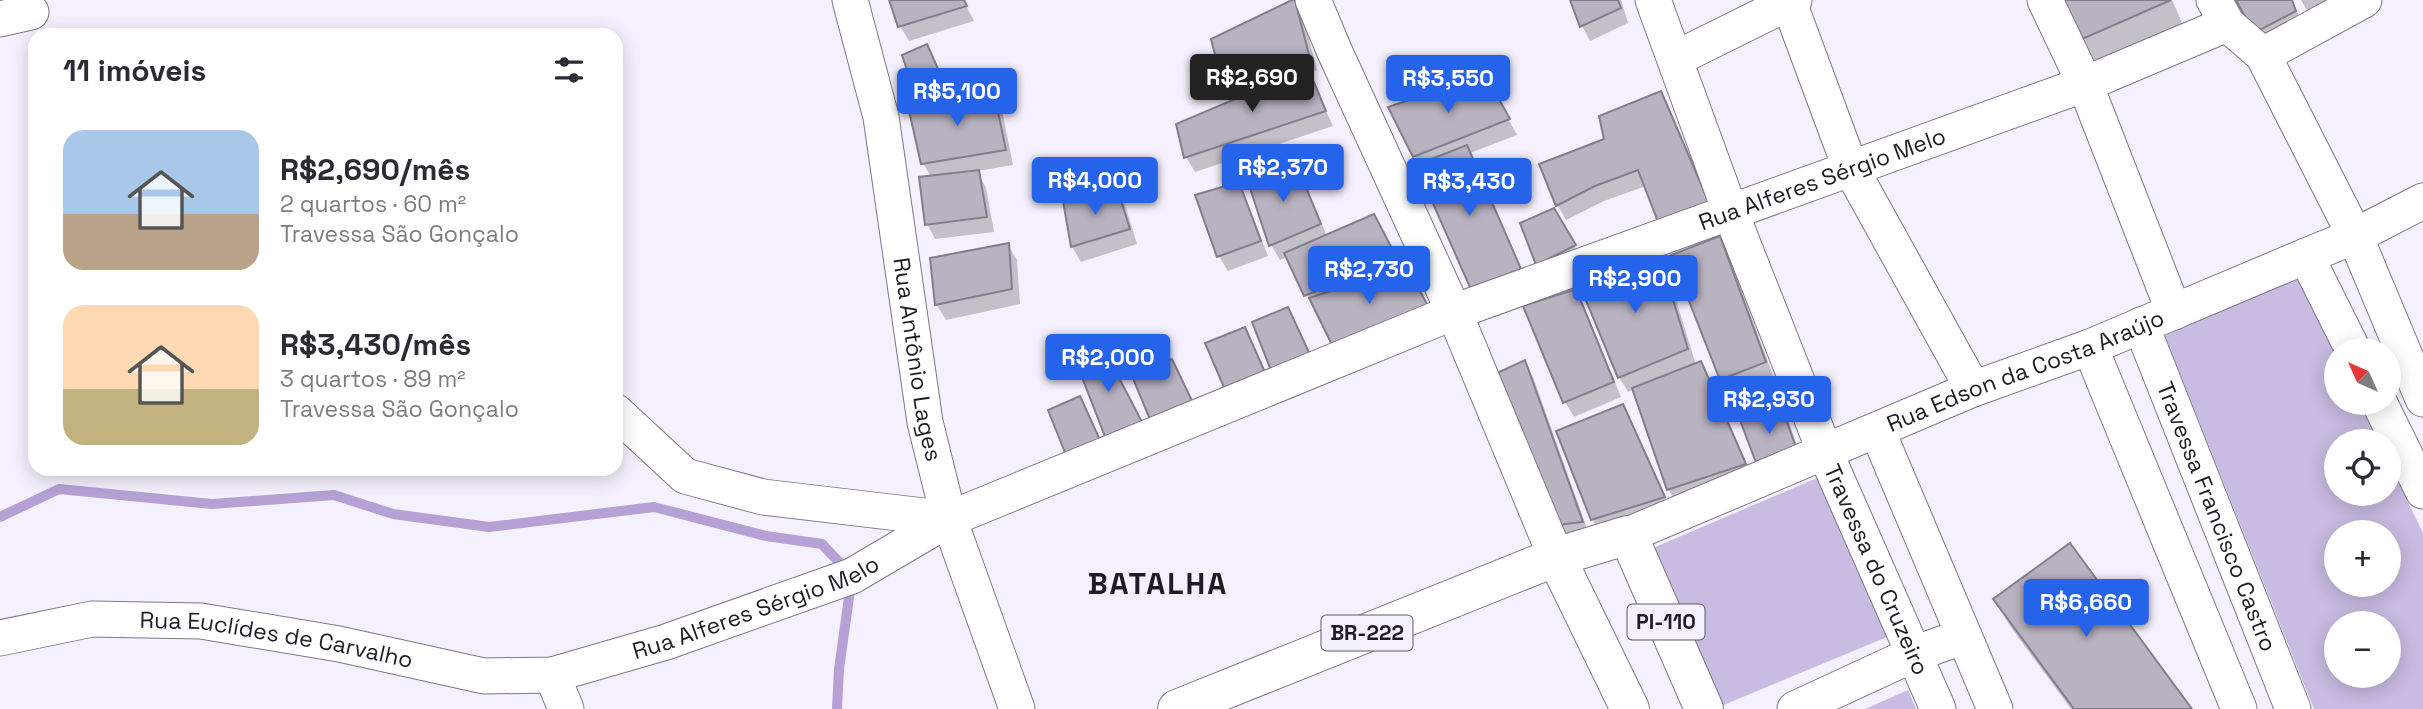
<!DOCTYPE html>
<html lang="pt">
<meta charset="utf-8">
<style>
:root{--surface:#fff;--page:#f7f7f7;--text:#2b2b33;--muted:#7c7c81;--accent:#2563eb}
body{margin:0;font-family:"Space Grotesk",sans-serif;background:var(--page);color:var(--text);height:100vh;display:flex;flex-direction:column;font-size:26px;white-space:nowrap}
*{box-sizing:border-box;margin:0}
p{font-size:23px;color:var(--muted)}
.icon{flex:none;width:38px;height:38px;fill:none;stroke:currentColor;stroke-width:2;stroke-linecap:round;stroke-linejoin:round}
.map{position:relative;flex:1;overflow:hidden}
.panel{position:absolute;left:28px;top:28px;width:595px;height:448px;display:flex;flex-direction:column;background:var(--surface);border-radius:21px;box-shadow:0 4px 18px #0003}
.panel>*{flex:none}
.needle{width:46px;rotate:315deg}
.fabs{position:absolute;left:2324px;top:338px;display:grid;gap:14px}
.fabs a{display:grid;place-items:center;width:77px;height:77px;border-radius:50%;background:var(--surface);box-shadow:0 4px 18px #0003;font-size:35px}
.price{position:absolute;translate:-50% -60px;padding:0 16px;border-radius:7px;background:var(--accent);color:#fff;font-size:23px;line-height:46px;filter:drop-shadow(0 2px 4px #0008)}
.price::after{content:'';position:absolute;left:50%;top:42px;width:21px;height:16px;margin-left:-10px;background:inherit;clip-path:polygon(0 0,100% 0,50% 100%)}
.price.active{background:#222;color:#fff}
ul{padding:0;list-style:none}
li{display:flex;align-items:center;gap:21px;height:175px;padding:0 35px}
li span{display:grid;place-items:center;flex:none;width:196px;height:140px;border-radius:21px;color:#555}
li>.icon{margin-inline-start:auto}
span .icon{width:84px;height:84px;fill:#fffc;stroke-width:1}
li b{font-size:30px}
h2{display:flex;justify-content:space-between;align-items:center;height:84px;padding:0 35px;font-size:30px}
.map>svg:first-child{display:block}
.green{fill:#c9bbe1;fill-rule:evenodd}
.shadow{fill:#0003}
.lines{fill:none;stroke-linecap:round;stroke-linejoin:round}
.stream{stroke:#b5a1d4;stroke-width:10}
.building{fill:#b8b2c1;stroke:#837e8c;stroke-width:2}
.minor-casing{stroke:#7d7786;stroke-width:37}
.major-casing{stroke:#7d7786;stroke-width:40}
.minor{stroke:#fff;stroke-width:35}
.major{stroke:#fff;stroke-width:38}
.labels{text-anchor:middle;stroke-width:6;stroke-linejoin:round;paint-order:stroke}
.shield{fill:#f4f0fd;stroke:#5e5c64;stroke-width:2}
.shield-label{font-size:21px;font-weight:bold;fill:#1e1c22}
.street-label{font-size:23px;fill:#1e1c22;stroke:#f4f0fd}
.district-label{font-size:30px;font-weight:bold;letter-spacing:2px;fill:#1e1c22;stroke:#f4f0fd}
</style>
<div class="map">
<svg width="2423" height="709" viewBox="0 0 2423 709">
<rect width="100%" height="100%" fill="#f4f0fd"/>
<!-- green -->
<g class="green">
<path d="M2296 273 2336 356V402L2359 403 2378 441H2336V494H2389V463L2423 533V709H2314L2165 336ZM2336 532H2389V584H2336ZM2336 623H2389V676H2336Z"/>
<path d="M1817 478 1887 637 1721 706 1653 548Z"/>
<path d="M1908 690 1916 709H1865Z"/>
</g>
<!-- shadow -->
<g class="shadow">
<path d="M891 0H963L974 21 909 41 900 26Z"/>
<path d="M1572 0H1621L1628 23 1590 41 1582 26Z"/>
<path d="M2065 0H2172L2184 27 2097 66 2082 40Z"/>
<path d="M2238 0H2292L2304 27 2264 47Z"/>
<path d="M2301 0H2351L2313 21Z"/>
<path d="M1294 1 1303 16 1317 70 1309 74 1333 126 1195 172 1186 157 1233 102 1226 89Z"/>
<path d="M926 46 945 84 920 93 912 78Z"/>
<path d="M1493 91 1517 135 1470 153 1528 285 1420 165 1414 156Z"/>
<path d="M1660 93 1669 108 1717 220 1646 186 1604 201 1566 220 1558 206 1542 165 1606 140Z"/>
<path d="M993 95 1002 110 1013 165 977 171 986 188 994 232 935 239 927 224 931 177 923 163Z"/>
<path d="M1295 165 1303 180 1327 236 1392 253 1401 269 1315 311 1288 257 1280 260 1271 245 1249 180Z"/>
<path d="M1238 184 1246 199 1268 256 1228 271 1219 256Z"/>
<path d="M1116 190 1125 205 1137 244 1081 262 1072 247 1065 203Z"/>
<path d="M1553 210 1583 261 1538 264Z"/>
<path d="M1719 239 1728 254 1774 378 1731 394 1722 379Z"/>
<path d="M1008 245 1017 260 1020 304 946 320 937 305 932 259Z"/>
<path d="M1658 256 1667 271 1696 365 1700 363 1709 378 1753 479 1677 504 1668 489 1634 389 1628 392 1619 377Z"/>
<path d="M1575 291 1584 306 1621 397 1574 417 1565 402Z"/>
<path d="M1524 362 1533 377 1590 537 1568 540 1559 525Z"/>
<path d="M1779 405 1788 420 1805 468 1742 421Z"/>
<path d="M1622 406 1672 512 1601 535 1593 520 1558 432Z"/>
<path d="M1995 600 2190 709H2071L2010 626Z"/>
</g>
<g class="lines">
<!-- stream -->
<path class="stream" d="M0 517 59 489 212 504 334 495 393 514 489 527 654 507 766 536 822 544 852 576 839 669 837 709"/>
</g>
<!-- building -->
<g class="building">
<path d="M889 0H964L967 6 898 27Z"/>
<path d="M1292 0H1295L1309 55 1224 90 1211 39Z"/>
<path d="M1570 0H1618L1621 8 1580 27Z"/>
<path d="M2063 0H2171L2080 40Z"/>
<path d="M2236 0H2292L2296 11 2254 33Z"/>
<path d="M927 44 938 69 910 79 902 55Z"/>
<path d="M1308 68 1326 111 1184 158 1176 124Z"/>
<path d="M1485 74 1510 119 1413 157 1388 107Z"/>
<path d="M1661 91 1710 205 1658 222 1638 170 1595 186 1556 206 1539 164 1604 139 1599 116Z"/>
<path d="M994 93 1006 150 921 164 908 106Z"/>
<path d="M1467 145 1521 269 1473 294 1416 165Z"/>
<path d="M1296 163 1321 224 1269 246 1247 179Z"/>
<path d="M979 170 987 217 925 225 919 177Z"/>
<path d="M1239 182 1261 241 1217 257 1195 195Z"/>
<path d="M1117 188 1130 229 1071 247 1063 201Z"/>
<path d="M1554 208 1576 245 1536 265 1520 223Z"/>
<path d="M1374 214 1398 260 1304 296 1284 253Z"/>
<path d="M1720 236 1766 362 1720 380 1671 255Z"/>
<path d="M1009 243 1012 289 935 305 930 258Z"/>
<path d="M1659 254 1688 349 1618 378 1578 281Z"/>
<path d="M1406 266 1431 311 1334 349 1309 298Z"/>
<path d="M1576 289 1614 382 1563 403 1523 306Z"/>
<path d="M1288 307 1311 357 1272 373 1252 322Z"/>
<path d="M1245 327 1267 377 1226 392 1205 343Z"/>
<path d="M1103 347 1142 422 1106 439 1076 362Z"/>
<path d="M1172 359 1194 405 1151 422 1132 376Z"/>
<path d="M1525 360 1583 522 1558 525 1497 373Z"/>
<path d="M1701 361 1746 464 1667 490 1632 388Z"/>
<path d="M1080 396 1100 440 1066 455 1048 410Z"/>
<path d="M1780 402 1798 453 1758 468 1740 420Z"/>
<path d="M1623 404 1665 497 1591 520 1556 431Z"/>
<path d="M2070 543 2192 709H2074L1993 599Z"/>
</g>
<g class="lines">
<!-- minor casing -->
<g class="minor-casing">
<g id="minor">
<path id="s1" d="M850 0 881 117 925 422 949 519 1017 709"/>
<path d="M1313 0 1334 50 1454 312 1556 557"/>
<path id="s2" d="M1653 0 1730 211 1825 452 1938 709"/>
<path d="M1788 0 1850 167 1973 389"/>
<path d="M2045 0 2085 84 2174 312"/>
<path d="M2214 0 2227 24 2263 55 2355 236 2423 399"/>
<path d="M0 19 31 12"/>
<path d="M2263 55 2364 0"/>
<path d="M1675 59 1794 0"/>
<path d="M2306 256 2353 350"/>
<path id="s3" d="M2141 325 2293 709"/>
<path d="M2090 347 2239 709"/>
<path d="M2379 402 2423 491"/>
<path d="M616 412 685 476 763 497 949 519"/>
<path d="M1877 430 1995 709"/>
<path id="s4" d="M1628 535 1973 389 2090 347 2306 256 2355 236 2423 201"/>
<path id="s5" d="M0 638 92 619 201 621 339 644 484 676 552 675 666 642 852 576 949 519 1454 312 2085 84 2227 24"/>
<path d="M552 675 566 709"/>
<path d="M1795 709 1914 654 1964 636"/>
</g>
</g>
<!-- major casing -->
<g class="major-casing">
<g id="major">
<path d="M1556 557 1630 709"/>
<path d="M1177 709 1556 557 1628 535 1704 709"/>
</g>
</g>
<!-- minor -->
<use href="#minor" class="minor"/>
<!-- major -->
<use href="#major" class="major"/>
</g>
<g class="labels">
<!-- shield labels -->
<g class="shield">
<rect x="1627.5" y="604.5" width="77" height="35" rx="5"/>
<rect x="1321.5" y="615.5" width="91" height="35" rx="5"/>
</g>
<g class="shield-label">
<text x="1666" y="629">PI-110</text>
<text x="1367" y="640">BR-222</text>
</g>
<!-- street labels -->
<g class="street-label">
<text dy="8" stroke="none"><textPath href="#s5" startOffset="1925">Rua Alferes Sérgio Melo</textPath></text>
<text dy="8" stroke="none"><textPath href="#s1" startOffset="366">Rua Antônio Lages</textPath></text>
<text dy="8" stroke="none"><textPath href="#s4" startOffset="430">Rua Edson da Costa Araújo</textPath></text>
<text dy="8" stroke="none"><textPath href="#s3" startOffset="206">Travessa Francisco Castro</textPath></text>
<text dy="8" stroke="none"><textPath href="#s2" startOffset="612">Travessa do Cruzeiro</textPath></text>
<text dy="8" stroke="none"><textPath href="#s5" startOffset="774">Rua Alferes Sérgio Melo</textPath></text>
<text dy="8" stroke="none"><textPath href="#s5" startOffset="280">Rua Euclídes de Carvalho</textPath></text>
</g>
<!-- district labels -->
<g class="district-label">
<text x="1158" y="594">BATALHA</text>
</g>
</g>
</svg>
<div class="fabs">
<a><svg class="needle" viewBox="-14 -14 28 28"><path d="M0-13l5 13h-10z" fill="#e53935"/><path d="M0 13l5-13h-10z" fill="#7c7c81"/></svg></a>
<a><svg class="icon" aria-label="locate" viewBox="0 0 24 24"><circle cx="12" cy="12" r="6"/><path d="M12 2v4M12 18v4M2 12h4M18 12h4"/></svg></a>
<a>+</a>
<a>−</a>
</div>
<b class="price active" style="left:1252px;top:114px">R$2,690</b>
<b class="price" style="left:1448px;top:115px">R$3,550</b>
<b class="price" style="left:957px;top:128px">R$5,100</b>
<b class="price" style="left:1283px;top:204px">R$2,370</b>
<b class="price" style="left:1095px;top:217px">R$4,000</b>
<b class="price" style="left:1469px;top:218px">R$3,430</b>
<b class="price" style="left:1369px;top:306px">R$2,730</b>
<b class="price" style="left:1635px;top:315px">R$2,900</b>
<b class="price" style="left:1108px;top:394px">R$2,000</b>
<b class="price" style="left:1769px;top:436px">R$2,930</b>
<b class="price" style="left:2086px;top:639px">R$6,660</b>
<section class="panel">
<h2>11 imóveis<svg class="icon" aria-label="filters" viewBox="0 0 24 24"><path d="M4 7h16M4 17h16"/><circle cx="9" cy="7" r="2"/><circle cx="15" cy="17" r="2"/></svg></h2>
<ul>
<li><span style="background:linear-gradient(#a9c7e8 60%,#b9a48a 0)"><svg class="icon" aria-label="home" viewBox="0 0 24 24"><path d="M3 11l9-7 9 7M6 9v11h12V9"/></svg></span><div><b>R$2,690/mês</b><p>2 quartos · 60 m²</p><p>Travessa São Gonçalo</p></div></li>
<li><span style="background:linear-gradient(#ffd9b3 60%,#c2b280 0)"><svg class="icon" aria-label="home" viewBox="0 0 24 24"><path d="M3 11l9-7 9 7M6 9v11h12V9"/></svg></span><div><b>R$3,430/mês</b><p>3 quartos · 89 m²</p><p>Travessa São Gonçalo</p></div></li>
</ul>
</section>
</div>
